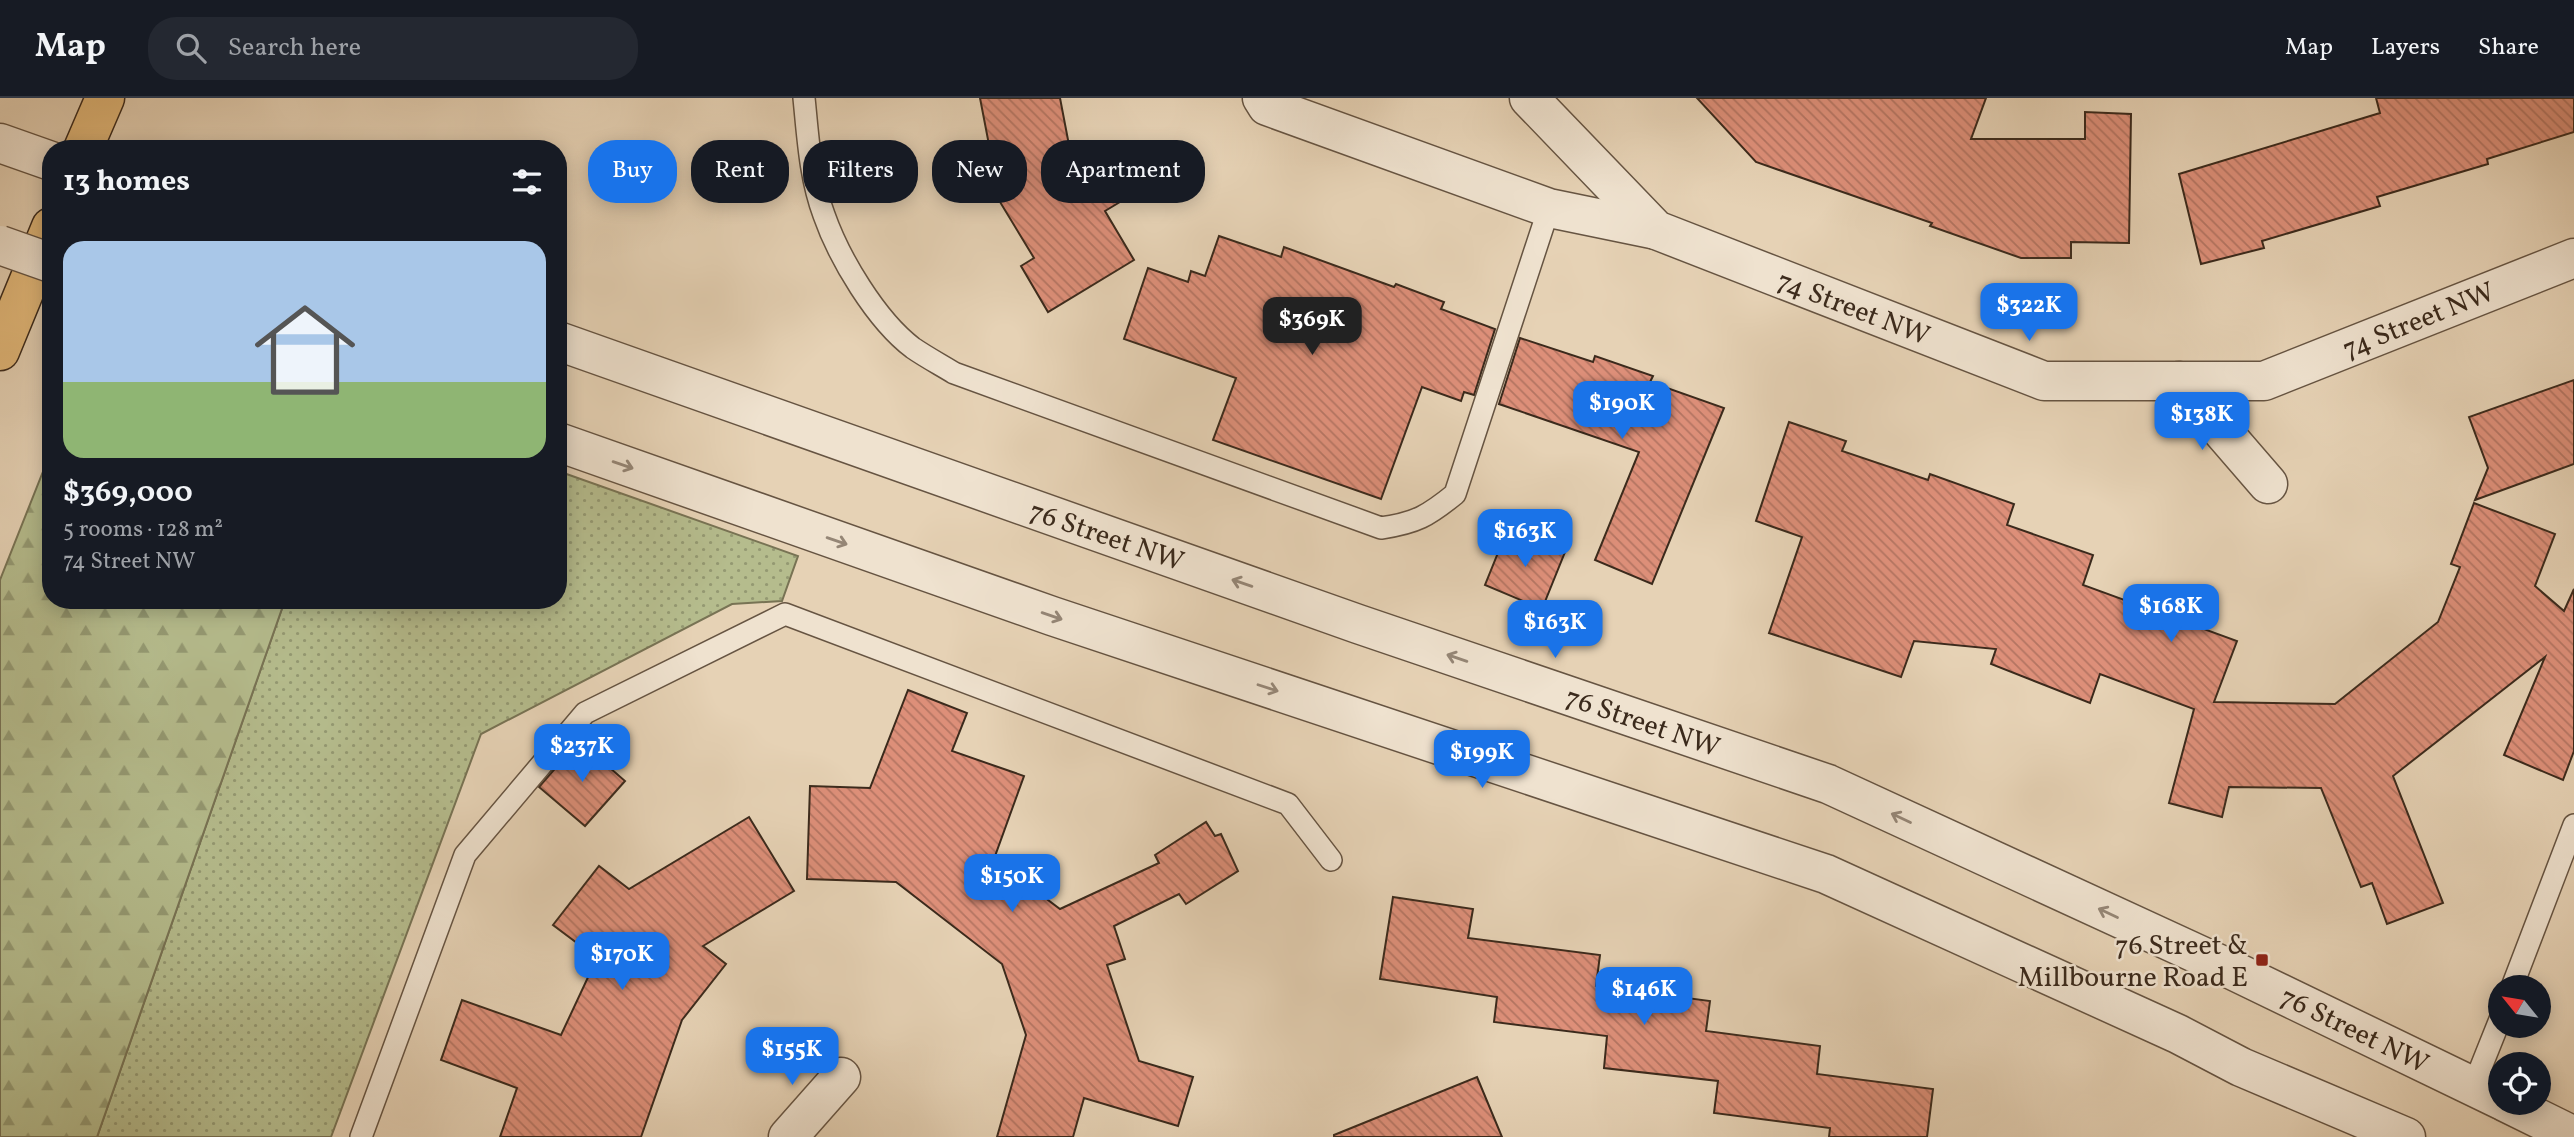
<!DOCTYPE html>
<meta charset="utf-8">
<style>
:root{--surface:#171b24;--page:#242831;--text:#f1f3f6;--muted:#9ea1a6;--line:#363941;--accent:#1a73e8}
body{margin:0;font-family:Vollkorn,serif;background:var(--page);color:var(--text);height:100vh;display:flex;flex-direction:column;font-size:26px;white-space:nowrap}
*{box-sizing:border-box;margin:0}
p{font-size:23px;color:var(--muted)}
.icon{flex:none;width:38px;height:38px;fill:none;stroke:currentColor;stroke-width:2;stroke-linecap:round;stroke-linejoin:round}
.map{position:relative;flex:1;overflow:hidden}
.details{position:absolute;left:42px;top:42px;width:525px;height:469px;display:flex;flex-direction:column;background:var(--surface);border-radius:28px;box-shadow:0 4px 18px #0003}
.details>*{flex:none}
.guide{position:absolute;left:588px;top:42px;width:665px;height:63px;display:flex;gap:14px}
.needle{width:46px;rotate:300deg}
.controls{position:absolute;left:2488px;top:877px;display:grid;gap:14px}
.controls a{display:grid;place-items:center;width:63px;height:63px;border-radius:50%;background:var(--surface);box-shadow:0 4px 18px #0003;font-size:35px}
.price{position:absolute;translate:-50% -60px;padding:0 16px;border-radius:14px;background:var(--accent);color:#fff;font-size:23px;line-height:46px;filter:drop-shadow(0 2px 4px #0008)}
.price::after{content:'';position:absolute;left:50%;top:42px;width:21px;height:16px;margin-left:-10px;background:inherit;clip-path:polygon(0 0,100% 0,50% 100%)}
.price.on{background:#222;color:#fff}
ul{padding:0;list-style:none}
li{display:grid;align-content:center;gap:14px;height:371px;padding:0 21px}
li span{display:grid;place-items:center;height:217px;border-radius:21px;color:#555}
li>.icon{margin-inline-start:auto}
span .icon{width:126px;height:126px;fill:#fffc;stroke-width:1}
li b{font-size:30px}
h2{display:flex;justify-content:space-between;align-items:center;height:84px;padding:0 21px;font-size:30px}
.pill{padding:0 24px;border-radius:28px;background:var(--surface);box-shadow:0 4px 18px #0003;font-size:24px;line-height:63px}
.pill.on{background:var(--accent);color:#fff}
header{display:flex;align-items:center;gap:42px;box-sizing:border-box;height:98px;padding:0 35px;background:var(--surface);border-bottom:2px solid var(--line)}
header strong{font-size:33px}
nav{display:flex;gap:38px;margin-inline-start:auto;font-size:24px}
.search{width:490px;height:63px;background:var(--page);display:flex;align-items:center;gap:18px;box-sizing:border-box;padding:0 24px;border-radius:28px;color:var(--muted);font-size:26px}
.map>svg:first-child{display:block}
.grass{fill:url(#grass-dots);stroke:#787354;stroke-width:2}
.forest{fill:url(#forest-firs);stroke:#787354;stroke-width:2}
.building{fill:url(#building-back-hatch);stroke:#3b2a1c;stroke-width:2}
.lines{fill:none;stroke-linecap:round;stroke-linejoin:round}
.service-casing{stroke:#665442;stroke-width:24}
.minor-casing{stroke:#665442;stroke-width:41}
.tertiary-casing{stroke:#665442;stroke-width:41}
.motorway-casing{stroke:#3b2a1c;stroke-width:41}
.service{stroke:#efe2cf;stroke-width:21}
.minor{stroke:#efe2cf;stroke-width:38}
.tertiary{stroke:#efe2cf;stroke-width:38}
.motorway{stroke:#e3b97a;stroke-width:38}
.tertiary-bridge-casing{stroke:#665442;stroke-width:41;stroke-linecap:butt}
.tertiary-bridge{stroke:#efe2cf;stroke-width:38}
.oneway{stroke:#958676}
.poi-dot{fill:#8f2418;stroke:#efe2cf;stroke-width:2.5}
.labels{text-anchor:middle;stroke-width:5;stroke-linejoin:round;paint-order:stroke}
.street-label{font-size:28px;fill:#3b2a1c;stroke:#efe2cf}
.poi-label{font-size:28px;fill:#3b2a1c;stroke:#efe2cf;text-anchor:end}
</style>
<header>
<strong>Map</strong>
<div class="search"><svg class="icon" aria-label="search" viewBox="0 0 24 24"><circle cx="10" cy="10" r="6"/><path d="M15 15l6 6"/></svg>Search here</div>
<nav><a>Map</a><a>Layers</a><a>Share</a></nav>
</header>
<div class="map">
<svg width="2574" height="1039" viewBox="0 0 2574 1039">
<defs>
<pattern id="grass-dots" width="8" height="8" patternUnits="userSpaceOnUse" patternTransform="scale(1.75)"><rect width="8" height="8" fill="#b5bc8d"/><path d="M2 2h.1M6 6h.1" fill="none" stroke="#949972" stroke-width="1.8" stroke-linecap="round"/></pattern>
<pattern id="forest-firs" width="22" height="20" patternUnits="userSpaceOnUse" patternTransform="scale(1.75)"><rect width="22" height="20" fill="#b5bc8d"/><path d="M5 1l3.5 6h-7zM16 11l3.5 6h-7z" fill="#949972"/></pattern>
<pattern id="building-back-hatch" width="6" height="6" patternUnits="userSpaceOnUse" patternTransform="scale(1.75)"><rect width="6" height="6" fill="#dd8f79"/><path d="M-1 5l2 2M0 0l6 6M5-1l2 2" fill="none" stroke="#b47562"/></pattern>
</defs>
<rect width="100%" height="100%" fill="#e6d2b5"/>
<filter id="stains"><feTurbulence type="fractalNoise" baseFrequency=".00286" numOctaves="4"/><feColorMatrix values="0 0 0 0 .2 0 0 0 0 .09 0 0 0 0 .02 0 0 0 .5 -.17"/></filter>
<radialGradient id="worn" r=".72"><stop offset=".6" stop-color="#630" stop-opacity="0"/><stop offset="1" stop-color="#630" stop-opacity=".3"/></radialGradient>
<!-- grass -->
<path class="grass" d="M558 373 798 458 782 503 732 506 481 636 331 1039H97L285 502H558Z"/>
<!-- forest -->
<path class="forest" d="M44 371 51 372V502H285L97 1039H0V482Z"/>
<!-- building -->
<g class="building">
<path d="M980 0H1060L1073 68 1112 45 1140 92 1105 113 1134 162 1048 214 1021 168 1034 160 1000 104Z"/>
<path d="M1697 0H1986L1971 41H2085V14L2131 16 2129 145 2071 144V160H2021L1930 128 1932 125 1756 64Z"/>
<path d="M2376 0H2574V34L2487 61 2488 66 2377 99 2380 108 2262 143 2264 150 2201 166 2179 76 2380 15Z"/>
<path d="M1219 138 1281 159 1284 149 1394 189 1396 186 1444 204 1441 211 1495 231 1474 297 1464 294 1461 303 1422 289 1381 401 1213 342 1236 280 1124 241 1148 170 1188 184 1191 173 1205 178Z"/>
<path d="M1520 240 1593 264 1595 258 1653 278 1650 284 1724 310 1652 486 1595 462 1639 354 1499 306Z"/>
<path d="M2574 282V366L2475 402 2488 370 2469 319Z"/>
<path d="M1789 324 1846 343 1842 353 1928 382 1930 376 2014 406 2007 427 2093 457 2083 487 2237 543 2214 604 2335 606 2438 524 2460 469 2451 466 2474 405 2555 436 2535 488 2564 513 2574 491V653L2563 682 2504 657 2545 559 2393 678 2443 805 2387 826 2372 785 2361 789 2321 690 2229 689 2222 719 2169 705 2194 611 2100 576 2090 605 1991 566 1996 551 1914 543 1901 579 1769 535 1802 439 1756 423Z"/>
<path d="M1508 430 1565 454 1542 511 1485 487Z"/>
<path d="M908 592 967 615 952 653 1024 678 994 761 1060 811 1159 765 1155 757 1206 724 1215 738 1221 736 1238 773 1186 806 1179 796 1114 828 1125 861 1107 867 1139 963 1193 979 1178 1028 1084 1000 1073 1039H997L1026 937 1002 866 896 784 807 781 810 688 870 690Z"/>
<path d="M579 643 625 683 585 728 539 689Z"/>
<path d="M749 719 794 793 703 848 726 866 682 922 641 1039H500L517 990 441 962 462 902 561 937 597 860 553 827 599 768 629 791Z"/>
<path d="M1393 799 1473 811 1468 840 1600 857 1596 888 1710 903 1706 933 1820 948 1817 976 1933 991 1927 1039H1829L1830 1030 1714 1015 1718 983 1604 970 1607 938 1494 924 1497 899 1380 881Z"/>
<path d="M1477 979 1502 1039H1334V1037Z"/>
</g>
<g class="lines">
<!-- service casing -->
<g class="service-casing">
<g id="service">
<path d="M804 0C808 39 810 80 824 117 839 160 876 222 913 250 926 259 941 267 954 275L1381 430C1416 425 1428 418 1455 396L1549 110"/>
<path d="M2512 889 2574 727"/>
<path d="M2473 989 2501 919"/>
<path d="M361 1039 465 757 585 615 785 516 1288 706 1331 762"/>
</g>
</g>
<!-- minor casing -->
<g class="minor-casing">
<g id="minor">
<path d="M1262 0 1267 8 1549 110 1656 132"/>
<path d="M1529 0 1656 132 2044 283H2264L2574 160"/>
<path d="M2179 283 2268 386"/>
<path d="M788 1039 841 979"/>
</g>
</g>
<!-- tertiary casing -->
<g class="tertiary-casing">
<g id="tertiary">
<path d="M0 45 51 63"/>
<path d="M558 243 1358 526 1828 686 2230 871 2501 1002"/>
<path d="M558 344 1052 518 1826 776 2178 936 2241 969 2406 1039"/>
<path d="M2505 1004 2574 1038"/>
</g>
</g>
<!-- motorway casing -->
<g class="motorway-casing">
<g id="motorway">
<path d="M83 51 105 0"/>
<path d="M0 253 51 129"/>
</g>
</g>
<!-- service -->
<use href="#service" class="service"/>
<!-- minor -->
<use href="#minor" class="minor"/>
<!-- tertiary -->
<use href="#tertiary" class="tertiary"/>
<!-- motorway -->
<use href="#motorway" class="motorway"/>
<!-- tertiary-bridge casing -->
<g class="tertiary-bridge-casing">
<path id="tertiary-bridge" d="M0 147 51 165"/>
</g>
<!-- tertiary-bridge -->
<use href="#tertiary-bridge" class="tertiary-bridge"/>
</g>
<!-- one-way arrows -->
<defs><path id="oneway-shaft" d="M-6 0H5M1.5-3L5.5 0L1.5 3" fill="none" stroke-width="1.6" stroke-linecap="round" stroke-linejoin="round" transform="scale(1.75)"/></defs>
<g class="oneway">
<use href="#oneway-shaft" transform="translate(623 367) rotate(19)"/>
<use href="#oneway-shaft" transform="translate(837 443) rotate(19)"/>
<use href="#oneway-shaft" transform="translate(1242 485) rotate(-161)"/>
<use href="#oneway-shaft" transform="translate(1052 518) rotate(19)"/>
<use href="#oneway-shaft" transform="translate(1457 560) rotate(-161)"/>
<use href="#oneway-shaft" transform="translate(1268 590) rotate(18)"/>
<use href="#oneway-shaft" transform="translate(1901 720) rotate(-155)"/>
<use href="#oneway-shaft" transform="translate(2108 815) rotate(-155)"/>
</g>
<!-- markers -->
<rect class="poi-dot" x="2255" y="855" width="14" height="14" rx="3.5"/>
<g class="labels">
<!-- street labels -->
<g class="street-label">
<text transform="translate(1854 209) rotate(21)" y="10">74 Street NW</text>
<text transform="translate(2418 221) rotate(-22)" y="10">74 Street NW</text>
<text transform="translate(1107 437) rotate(19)" y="10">76 Street NW</text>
<text transform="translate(1643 623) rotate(19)" y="10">76 Street NW</text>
<text transform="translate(2355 931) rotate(26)" y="10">76 Street NW</text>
</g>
<!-- poi labels -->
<g class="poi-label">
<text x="2248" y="856">76 Street &amp;<tspan x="2248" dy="32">Millbourne Road E</tspan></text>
</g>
</g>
<rect width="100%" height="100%" filter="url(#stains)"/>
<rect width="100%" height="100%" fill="url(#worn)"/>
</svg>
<div class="controls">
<a><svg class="needle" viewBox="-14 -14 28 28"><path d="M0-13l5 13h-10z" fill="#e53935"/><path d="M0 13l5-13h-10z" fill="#9ea1a6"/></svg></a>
<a><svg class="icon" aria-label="locate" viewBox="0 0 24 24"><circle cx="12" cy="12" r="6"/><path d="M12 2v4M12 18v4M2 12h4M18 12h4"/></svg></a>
</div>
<b class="price" style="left:2029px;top:245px">$322K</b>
<b class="price on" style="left:1312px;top:259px">$369K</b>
<b class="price" style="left:1622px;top:343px">$190K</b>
<b class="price" style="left:2202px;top:354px">$138K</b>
<b class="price" style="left:1525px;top:471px">$163K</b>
<b class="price" style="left:2171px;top:546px">$168K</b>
<b class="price" style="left:1555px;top:562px">$163K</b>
<b class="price" style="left:582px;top:686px">$237K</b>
<b class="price" style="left:1482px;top:692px">$199K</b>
<b class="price" style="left:1012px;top:816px">$150K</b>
<b class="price" style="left:622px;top:894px">$170K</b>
<b class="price" style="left:1644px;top:929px">$146K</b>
<b class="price" style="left:792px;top:989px">$155K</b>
<div class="guide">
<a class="pill on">Buy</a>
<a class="pill">Rent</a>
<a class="pill">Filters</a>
<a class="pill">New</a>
<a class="pill">Apartment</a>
</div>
<section class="details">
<h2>13 homes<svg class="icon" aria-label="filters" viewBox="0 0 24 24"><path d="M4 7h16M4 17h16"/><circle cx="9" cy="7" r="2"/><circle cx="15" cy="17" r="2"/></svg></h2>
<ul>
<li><span style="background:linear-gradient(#a9c7e8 65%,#8fb573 0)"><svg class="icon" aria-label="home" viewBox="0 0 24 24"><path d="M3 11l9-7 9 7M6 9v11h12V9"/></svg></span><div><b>$369,000</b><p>5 rooms · 128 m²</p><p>74 Street NW</p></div></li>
</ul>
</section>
</div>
